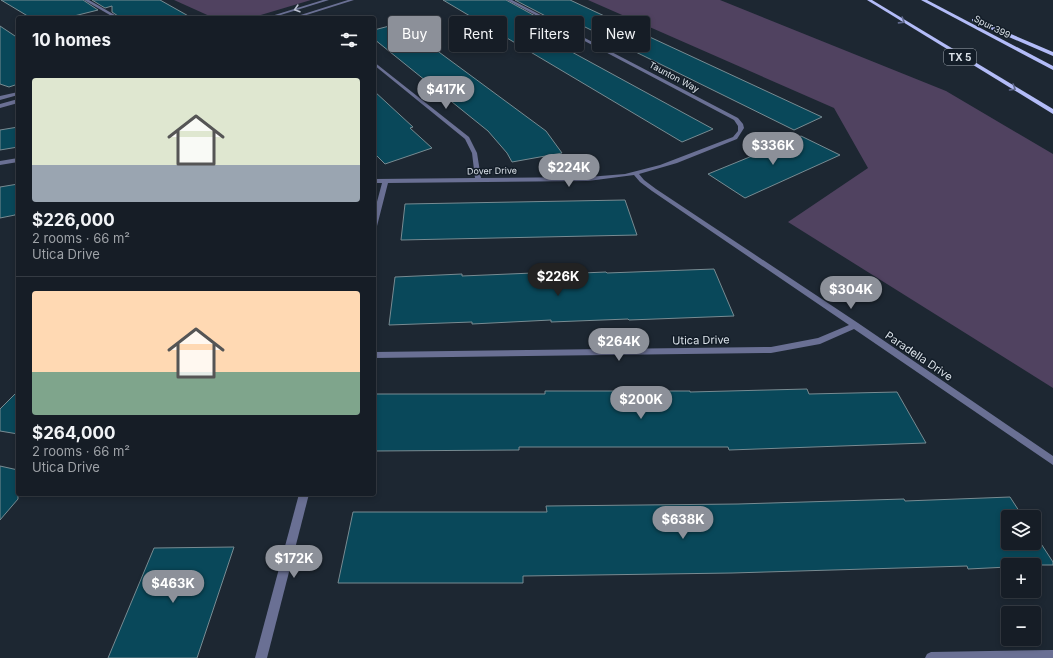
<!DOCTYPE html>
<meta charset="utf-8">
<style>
:root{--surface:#161d26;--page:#232a32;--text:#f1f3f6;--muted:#9ea2a7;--line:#353b43;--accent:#8c9099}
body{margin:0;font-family:Inter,sans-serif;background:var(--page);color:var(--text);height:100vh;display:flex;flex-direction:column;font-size:15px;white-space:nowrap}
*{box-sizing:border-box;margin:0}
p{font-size:13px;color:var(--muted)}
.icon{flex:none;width:22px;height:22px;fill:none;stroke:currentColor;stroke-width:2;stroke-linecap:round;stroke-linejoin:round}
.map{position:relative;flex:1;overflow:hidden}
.sheet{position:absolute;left:16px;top:16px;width:360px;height:480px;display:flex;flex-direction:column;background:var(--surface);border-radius:4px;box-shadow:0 2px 6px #0003,0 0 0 1px var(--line)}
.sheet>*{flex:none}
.guide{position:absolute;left:388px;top:16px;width:380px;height:36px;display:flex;gap:8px}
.controls{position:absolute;left:1001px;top:510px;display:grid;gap:8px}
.controls a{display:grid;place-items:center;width:40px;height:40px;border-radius:4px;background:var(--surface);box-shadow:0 2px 6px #0003,0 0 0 1px var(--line);font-size:20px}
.price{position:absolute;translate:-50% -34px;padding:0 9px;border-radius:14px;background:var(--accent);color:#fff;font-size:13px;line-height:26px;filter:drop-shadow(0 1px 2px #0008)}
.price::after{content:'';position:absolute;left:50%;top:24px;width:12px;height:9px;margin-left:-6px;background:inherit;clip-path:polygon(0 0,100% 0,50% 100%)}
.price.on{background:#222;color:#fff}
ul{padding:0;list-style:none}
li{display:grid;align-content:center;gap:8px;height:212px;padding:0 16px}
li+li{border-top:1px solid var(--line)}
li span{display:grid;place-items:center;height:124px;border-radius:4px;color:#555}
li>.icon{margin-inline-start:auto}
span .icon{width:72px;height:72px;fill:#fffc;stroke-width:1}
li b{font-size:17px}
h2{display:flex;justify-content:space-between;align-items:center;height:48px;padding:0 16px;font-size:17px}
.chip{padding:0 14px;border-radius:4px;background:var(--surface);box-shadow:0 2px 6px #0003,0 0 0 1px var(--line);font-size:14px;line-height:36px}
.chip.on{background:var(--accent);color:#fff}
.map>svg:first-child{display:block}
.green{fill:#504260}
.building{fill:#09485a;stroke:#788b92}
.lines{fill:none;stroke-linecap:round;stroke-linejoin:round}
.minor{fill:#6a7094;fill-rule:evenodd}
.tertiary{fill:#6a7094;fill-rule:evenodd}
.primary{fill:#b3bcf8;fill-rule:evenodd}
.oneway{stroke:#bac0d0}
.oneway2{stroke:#636c90}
.labels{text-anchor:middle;stroke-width:3;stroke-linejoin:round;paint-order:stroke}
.far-street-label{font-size:9px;fill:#dce3ea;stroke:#131d28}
.shield{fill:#131d28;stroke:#a0a8b0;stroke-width:1}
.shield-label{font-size:10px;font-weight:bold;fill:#dce3ea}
.street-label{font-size:11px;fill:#dce3ea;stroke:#131d28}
</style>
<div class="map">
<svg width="1053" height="658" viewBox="0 0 1053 658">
<rect width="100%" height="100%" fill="#1d2732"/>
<!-- green -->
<g class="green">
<path d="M174 0H311L251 18H214Z"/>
<path d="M588 0H720L946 91 1053 154V388L788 222 868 168 834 108Z"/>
</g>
<!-- building -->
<g class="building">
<path d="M1 0H83L98 10 66 18H31Z"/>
<path d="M92 0H160L192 18H121L112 12V6L105 8Z"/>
<path d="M443 0H506L577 39 570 51 713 129 682 142Z"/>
<path d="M515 0H570L822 117 794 130 583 26 580 34Z"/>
<path d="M397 24 428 44 546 131 562 153 512 162 507 153 488 131 374 39V30Z"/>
<path d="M0 26 18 38V84L9 87 0 84Z"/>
<path d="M374 91 413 127 410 128 432 148 385 164 374 153Z"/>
<path d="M18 127V147L0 150V130Z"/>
<path d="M801 136 840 155 745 198 708 174Z"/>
<path d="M18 184V206L15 215 0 218V187Z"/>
<path d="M625 200 637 235 401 240 405 204Z"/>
<path d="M714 269 734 316 629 320 628 319 551 322V320L472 324V322L389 325 395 277 462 274V276L533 273 534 275 606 272 607 273Z"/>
<path d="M807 389 809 394 897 392 926 443 729 450 728 447H519V450L374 451V394H545V391H690V392Z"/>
<path d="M18 391V434L0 431V409Z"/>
<path d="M0 466 18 470V499L0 520Z"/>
<path d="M1010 497 1023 517H1008V543H1034V533L1053 562V565H1008V567L968 569 967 566 732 573 523 576V583H338L353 512H547L546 506 738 504 904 499 905 501Z"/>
<path d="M234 547 197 658H108L154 548Z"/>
</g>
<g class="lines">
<!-- minor -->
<g class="minor">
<path d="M84 0H89L120 18H115Z"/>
<path d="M507 0H512L738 118 743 124 744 128 737 139 677 163 639 174 644 180 656 189 858 323 1053 456V465L854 329 820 344 771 353 374 358V352L771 347 818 338 849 325 652 191 640 182 634 175 588 181 388 183 377 226 374 228V213L382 183H374V179L475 178 472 153 465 139 374 65V62L469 137 477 153 481 178 588 177 625 174 660 165 733 137 738 131V126L734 120Z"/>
<path d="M18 158V162L0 165V161Z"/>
<path d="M299 494H309L267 658H255Z"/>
<path d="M1053 650V658H925L927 654 931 652Z"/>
</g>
<!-- tertiary -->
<g class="tertiary">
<path d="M323 0H329L271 18H265Z"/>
<path d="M348 0H354L297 18H291Z"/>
<path d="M18 92V95L0 100V96Z"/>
<path d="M18 99V103L0 108V104Z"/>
</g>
<!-- primary -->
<g class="primary">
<path d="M867 0H872L1053 109V114Z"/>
<path d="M921 0H927L1053 66V70Z"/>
<path d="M972 19H976L1053 52V56L972 21Z"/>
</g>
</g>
<!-- one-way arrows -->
<defs><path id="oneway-chevron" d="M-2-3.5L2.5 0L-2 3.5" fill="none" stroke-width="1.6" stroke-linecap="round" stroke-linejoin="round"/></defs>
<use class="oneway" href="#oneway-chevron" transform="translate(297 9) rotate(163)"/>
<g class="oneway2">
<use href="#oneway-chevron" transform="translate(902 21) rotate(32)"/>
<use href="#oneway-chevron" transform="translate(1013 88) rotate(31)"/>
</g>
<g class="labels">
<!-- far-street labels -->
<g class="far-street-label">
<text transform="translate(992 27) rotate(27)" y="3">Spur 399</text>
<text transform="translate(674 77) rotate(28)" y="3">Taunton Way</text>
<text transform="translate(492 171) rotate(-1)" y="3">Dover Drive</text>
</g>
<!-- shield labels -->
<rect class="shield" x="944" y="49" width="32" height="16" rx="3"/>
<g class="shield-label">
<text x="960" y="61">TX 5</text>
</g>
<!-- street labels -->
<g class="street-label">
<text transform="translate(701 340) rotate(-1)" y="4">Utica Drive</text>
<text transform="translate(919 356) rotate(34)" y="4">Paradella Drive</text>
</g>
</g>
</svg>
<div class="controls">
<a><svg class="icon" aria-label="layers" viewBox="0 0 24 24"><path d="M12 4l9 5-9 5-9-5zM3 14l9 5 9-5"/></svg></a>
<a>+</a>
<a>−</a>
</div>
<b class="price" style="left:446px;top:110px">$417K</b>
<b class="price" style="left:773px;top:166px">$336K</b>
<b class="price" style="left:569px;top:188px">$224K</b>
<b class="price on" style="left:558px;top:297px">$226K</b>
<b class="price" style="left:851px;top:310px">$304K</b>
<b class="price" style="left:619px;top:362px">$264K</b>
<b class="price" style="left:641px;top:420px">$200K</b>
<b class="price" style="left:683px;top:540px">$638K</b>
<b class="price" style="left:294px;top:579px">$172K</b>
<b class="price" style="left:173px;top:604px">$463K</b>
<div class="guide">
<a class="chip on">Buy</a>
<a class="chip">Rent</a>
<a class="chip">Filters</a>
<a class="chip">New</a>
</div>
<section class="sheet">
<h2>10 homes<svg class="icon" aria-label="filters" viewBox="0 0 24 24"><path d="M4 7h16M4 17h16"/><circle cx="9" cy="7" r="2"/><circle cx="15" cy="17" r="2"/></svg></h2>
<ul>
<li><span style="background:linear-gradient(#dfe7d0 70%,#9aa5b1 0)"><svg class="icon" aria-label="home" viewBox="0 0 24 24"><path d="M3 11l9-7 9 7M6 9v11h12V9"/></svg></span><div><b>$226,000</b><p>2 rooms · 66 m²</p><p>Utica Drive</p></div></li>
<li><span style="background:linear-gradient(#ffd9b3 65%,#7fa58c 0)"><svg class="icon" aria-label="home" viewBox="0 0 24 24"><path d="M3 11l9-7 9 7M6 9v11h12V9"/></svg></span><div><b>$264,000</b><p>2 rooms · 66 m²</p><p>Utica Drive</p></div></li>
</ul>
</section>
</div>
